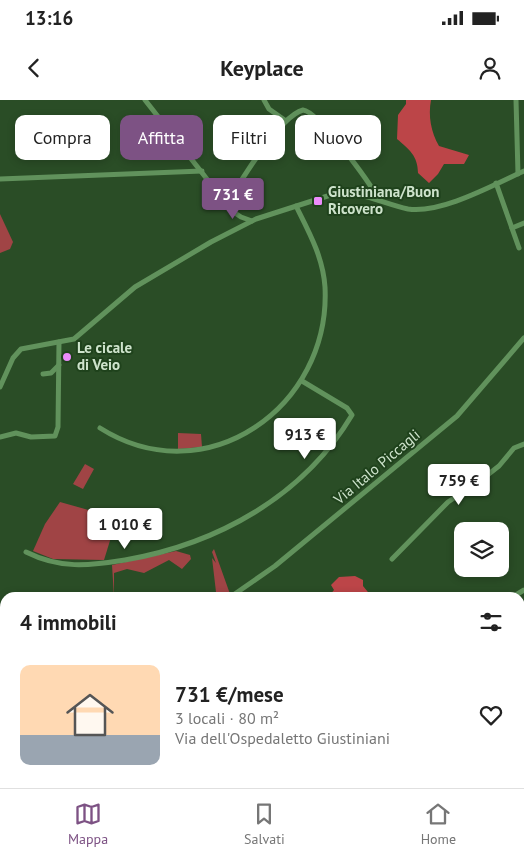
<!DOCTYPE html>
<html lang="it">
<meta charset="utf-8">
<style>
:root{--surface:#fff;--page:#f2f2f2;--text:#222;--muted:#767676;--line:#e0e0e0;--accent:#7d5284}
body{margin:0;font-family:"PT Sans",sans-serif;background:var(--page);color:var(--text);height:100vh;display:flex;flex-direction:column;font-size:19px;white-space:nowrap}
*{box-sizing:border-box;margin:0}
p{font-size:16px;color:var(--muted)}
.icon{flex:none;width:28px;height:28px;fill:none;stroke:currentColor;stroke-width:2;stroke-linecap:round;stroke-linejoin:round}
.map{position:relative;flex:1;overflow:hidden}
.sheet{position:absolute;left:0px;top:492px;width:525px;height:196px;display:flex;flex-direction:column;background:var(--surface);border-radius:15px 15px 0 0;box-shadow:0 2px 8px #0003}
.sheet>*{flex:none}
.guide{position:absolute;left:15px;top:15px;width:495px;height:45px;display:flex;gap:10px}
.buttons{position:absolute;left:454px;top:422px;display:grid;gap:10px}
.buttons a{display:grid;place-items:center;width:55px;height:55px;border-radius:10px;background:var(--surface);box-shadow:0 2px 8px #0003;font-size:25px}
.price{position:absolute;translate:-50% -42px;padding:0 11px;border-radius:5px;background:#fff;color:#222;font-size:16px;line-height:32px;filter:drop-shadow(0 1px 2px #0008)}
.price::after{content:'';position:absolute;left:50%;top:30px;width:15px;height:11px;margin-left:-8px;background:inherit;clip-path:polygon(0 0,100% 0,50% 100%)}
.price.on{background:var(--accent);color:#fff}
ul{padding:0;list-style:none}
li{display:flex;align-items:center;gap:15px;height:125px;padding:0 20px}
li span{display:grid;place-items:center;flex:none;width:140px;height:100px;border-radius:10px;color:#555}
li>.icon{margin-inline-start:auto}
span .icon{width:60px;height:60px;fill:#fffc;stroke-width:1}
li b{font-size:21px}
h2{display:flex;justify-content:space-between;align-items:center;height:60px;padding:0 20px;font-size:21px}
.pill{padding:0 18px;border-radius:10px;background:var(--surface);box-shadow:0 2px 8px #0003;font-size:18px;line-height:45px}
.pill.on{background:var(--accent);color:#fff}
.status{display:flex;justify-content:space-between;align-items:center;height:35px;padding:0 25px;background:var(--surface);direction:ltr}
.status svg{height:14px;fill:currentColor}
header{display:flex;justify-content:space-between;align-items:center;height:65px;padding:0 20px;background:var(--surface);font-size:22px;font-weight:700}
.dock{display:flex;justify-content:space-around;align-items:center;height:70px;border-top:1px solid var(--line);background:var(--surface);font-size:14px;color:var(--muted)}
.dock a{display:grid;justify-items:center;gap:2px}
.dock .on{color:var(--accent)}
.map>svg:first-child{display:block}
.green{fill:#a04445}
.forest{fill:#bc4548}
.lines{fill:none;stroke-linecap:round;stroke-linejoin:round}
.minor{stroke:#61925c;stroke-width:5}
.poi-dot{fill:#ec8cfb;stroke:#1f421c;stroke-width:2}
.labels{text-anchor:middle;stroke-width:4;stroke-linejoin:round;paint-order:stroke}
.poi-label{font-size:15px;font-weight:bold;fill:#cee3cc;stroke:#1f421c;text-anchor:start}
.street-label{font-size:15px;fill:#cee3cc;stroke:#1f421c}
</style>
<div class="status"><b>13:16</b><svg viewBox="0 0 49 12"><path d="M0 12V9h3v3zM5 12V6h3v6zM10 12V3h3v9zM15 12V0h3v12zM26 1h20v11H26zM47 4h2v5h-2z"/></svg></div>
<header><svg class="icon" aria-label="back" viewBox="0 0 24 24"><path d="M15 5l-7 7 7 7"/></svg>Keyplace<svg class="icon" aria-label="person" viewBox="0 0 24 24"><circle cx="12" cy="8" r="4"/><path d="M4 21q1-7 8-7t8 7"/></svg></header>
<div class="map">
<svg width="524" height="688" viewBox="0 0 524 688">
<rect width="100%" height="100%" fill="#2a4d26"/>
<!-- green -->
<g class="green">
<path d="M0 114 13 142 10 149 0 153Z"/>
<path d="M178 333 201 334 202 347 178 349Z"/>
<path d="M85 364 94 369 83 389 73 384Z"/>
<path d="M60 402 117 418 104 460 53 459 33 451 45 424Z"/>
<path d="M214 449 230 494 225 497H217L216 492 212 458 216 463 212 452Z"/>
<path d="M176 451 190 455 191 459 182 469 169 460 144 473 127 469 114 473V497L112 465Z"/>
</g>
<!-- forest -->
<g class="forest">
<path d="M406 0H431C428 16 431 32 439 46L469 55 464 64H444L438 74 429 83 418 73C418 56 409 49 397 39L398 15 406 4Z"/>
<path d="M355 476 363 480V486L372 497H328L334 490 331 485 339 477Z"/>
<path d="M159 684H408L409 688H166Z"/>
</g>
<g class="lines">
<!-- minor -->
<g class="minor">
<path d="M145 0 232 111 241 117 252 121"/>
<path d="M264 0 269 9 286 21"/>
<path d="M516 0 518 74"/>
<path d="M0 79 202 71"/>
<path d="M496 83 519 148"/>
<path d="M227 104C240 82 280 16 303 10 319 12 370 83 379 100"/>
<path d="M512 128 524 123"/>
<path d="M43 274 51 273 59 265"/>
<path d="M0 287 13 258 21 249 74 239 135 187 211 142 256 119 340 92C364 93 385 104 408 109 441 114 493 85 524 71"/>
<path d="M100 328C206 395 331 307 325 187 323 157 309 132 296 106"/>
<path d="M0 337 16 333 31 337 55 336 58 327 59 242"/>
<path d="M26 452C60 469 88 466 125 460 217 444 303 397 352 315L347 308 302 281"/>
<path d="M392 459 448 402 481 380 499 366 514 348 524 344"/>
<path d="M229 498 275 466 457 316 524 238"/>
<path d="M511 498 524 490"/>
<path d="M0 600 5 597"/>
</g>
</g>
<!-- markers -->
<g class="poi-dot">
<rect x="313" y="96" width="10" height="10" rx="2.5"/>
<circle cx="67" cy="257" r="5"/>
</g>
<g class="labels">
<!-- poi labels -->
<g class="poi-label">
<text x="328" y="97">Giustiniana/Buon<tspan x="328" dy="17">Ricovero</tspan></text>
<text x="77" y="253">Le cicale<tspan x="77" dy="17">di Veio</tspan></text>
</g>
<!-- street labels -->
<g class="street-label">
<text transform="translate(377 367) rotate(-40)" y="5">Via Italo Piccagli</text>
</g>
</g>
</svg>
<div class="buttons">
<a><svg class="icon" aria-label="layers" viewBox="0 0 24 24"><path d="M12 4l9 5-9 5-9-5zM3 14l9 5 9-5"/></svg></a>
</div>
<b class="price on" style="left:233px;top:120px">731 €</b>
<b class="price" style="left:305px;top:360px">913 €</b>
<b class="price" style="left:459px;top:406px">759 €</b>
<b class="price" style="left:125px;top:450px">1 010 €</b>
<div class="guide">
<a class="pill">Compra</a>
<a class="pill on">Affitta</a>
<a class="pill">Filtri</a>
<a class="pill">Nuovo</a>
</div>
<section class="sheet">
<h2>4 immobili<svg class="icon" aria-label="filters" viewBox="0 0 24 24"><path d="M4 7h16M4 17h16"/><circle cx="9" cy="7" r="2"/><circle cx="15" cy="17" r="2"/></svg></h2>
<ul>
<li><span style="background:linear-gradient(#ffd9b3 70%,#9aa5b1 0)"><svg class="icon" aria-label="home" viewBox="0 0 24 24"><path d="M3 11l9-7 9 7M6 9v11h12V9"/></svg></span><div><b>731 €/mese</b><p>3 locali · 80 m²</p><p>Via dell'Ospedaletto Giustiniani</p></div><svg class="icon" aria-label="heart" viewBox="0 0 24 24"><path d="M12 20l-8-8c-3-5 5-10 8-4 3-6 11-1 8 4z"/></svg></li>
</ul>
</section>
</div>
<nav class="dock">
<a class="on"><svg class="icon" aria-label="map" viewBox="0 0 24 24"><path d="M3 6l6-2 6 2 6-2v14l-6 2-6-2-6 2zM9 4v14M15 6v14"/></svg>Mappa</a>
<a><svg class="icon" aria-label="saved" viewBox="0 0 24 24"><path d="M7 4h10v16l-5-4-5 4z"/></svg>Salvati</a>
<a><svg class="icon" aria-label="home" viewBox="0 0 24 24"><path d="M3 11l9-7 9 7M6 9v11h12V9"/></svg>Home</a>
</nav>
